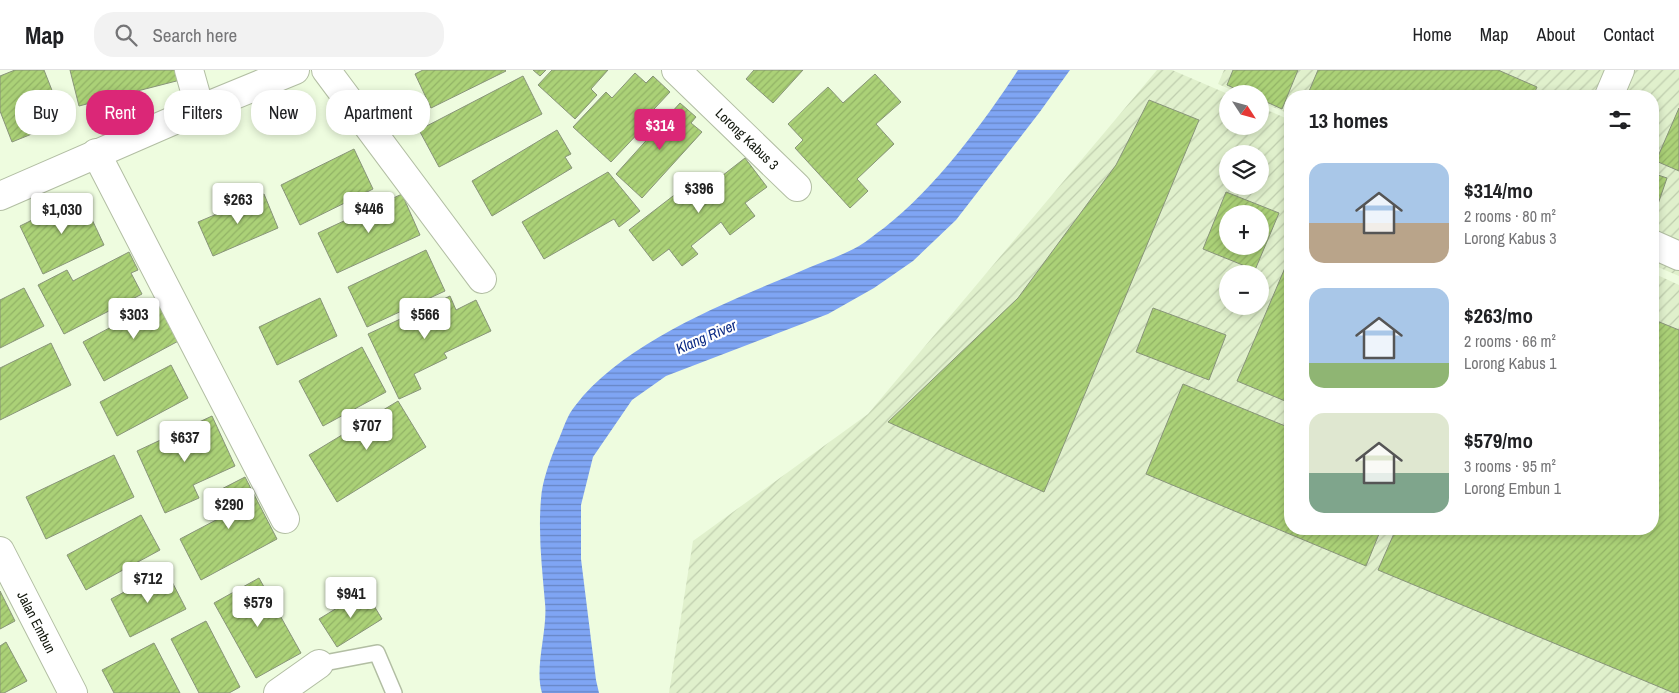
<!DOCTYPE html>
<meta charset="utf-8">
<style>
:root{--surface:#fff;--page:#f2f2f2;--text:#202124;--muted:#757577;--line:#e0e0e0;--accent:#db2777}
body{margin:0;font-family:"Archivo Narrow",sans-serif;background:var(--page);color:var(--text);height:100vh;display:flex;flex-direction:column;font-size:19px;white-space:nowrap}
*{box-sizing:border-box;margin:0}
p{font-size:16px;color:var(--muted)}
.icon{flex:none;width:28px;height:28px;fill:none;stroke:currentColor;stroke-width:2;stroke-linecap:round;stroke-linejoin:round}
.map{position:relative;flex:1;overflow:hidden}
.panel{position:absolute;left:1284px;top:20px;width:375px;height:445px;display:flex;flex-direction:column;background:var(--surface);border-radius:20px;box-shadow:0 2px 8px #0003}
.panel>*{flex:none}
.guide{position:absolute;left:15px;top:20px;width:475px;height:45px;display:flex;gap:10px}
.needle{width:32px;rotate:126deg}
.fabs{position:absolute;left:1219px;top:15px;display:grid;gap:10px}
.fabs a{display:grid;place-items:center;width:50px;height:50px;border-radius:50%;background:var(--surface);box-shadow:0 2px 8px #0003;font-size:25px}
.price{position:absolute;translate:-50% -42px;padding:0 11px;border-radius:5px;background:#fff;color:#222;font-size:16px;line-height:32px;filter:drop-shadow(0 1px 2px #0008)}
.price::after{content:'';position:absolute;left:50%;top:30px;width:15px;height:11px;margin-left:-8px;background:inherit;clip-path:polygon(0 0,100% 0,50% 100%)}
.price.active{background:var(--accent);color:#fff}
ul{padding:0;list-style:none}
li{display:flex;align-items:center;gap:15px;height:125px;padding:0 25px}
li span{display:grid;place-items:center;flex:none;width:140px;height:100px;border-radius:15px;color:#555}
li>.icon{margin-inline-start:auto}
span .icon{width:60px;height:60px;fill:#fffc;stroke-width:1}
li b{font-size:21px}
h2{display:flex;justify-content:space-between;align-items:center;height:60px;padding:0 25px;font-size:21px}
.tag{padding:0 18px;border-radius:20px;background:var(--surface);box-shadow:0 2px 8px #0003;font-size:18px;line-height:45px}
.tag.active{background:var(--accent);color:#fff}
header{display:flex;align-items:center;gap:30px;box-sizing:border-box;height:70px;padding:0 25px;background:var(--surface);border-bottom:1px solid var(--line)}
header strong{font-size:24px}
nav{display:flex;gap:28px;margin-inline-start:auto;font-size:18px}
.search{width:350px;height:45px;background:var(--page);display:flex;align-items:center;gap:12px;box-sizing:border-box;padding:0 18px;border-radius:20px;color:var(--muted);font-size:19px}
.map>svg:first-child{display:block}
.industrial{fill:url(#industrial-furrows);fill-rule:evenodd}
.water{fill:url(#water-rules)}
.building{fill:url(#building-hatch);stroke:#889479;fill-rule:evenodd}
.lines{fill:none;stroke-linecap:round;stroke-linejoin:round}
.lane-casing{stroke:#b2bea3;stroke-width:18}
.street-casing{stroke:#b2bea3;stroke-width:30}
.lane{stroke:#fff;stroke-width:15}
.street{stroke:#fff;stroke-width:28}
.labels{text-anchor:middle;stroke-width:4.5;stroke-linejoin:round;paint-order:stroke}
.street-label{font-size:14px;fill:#12170d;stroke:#fff}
.water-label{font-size:15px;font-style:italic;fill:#0e2d86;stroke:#fff}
</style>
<header>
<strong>Map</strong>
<div class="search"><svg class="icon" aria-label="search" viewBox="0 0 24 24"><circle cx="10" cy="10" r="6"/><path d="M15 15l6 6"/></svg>Search here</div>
<nav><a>Home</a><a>Map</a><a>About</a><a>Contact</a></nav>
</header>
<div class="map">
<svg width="1679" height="623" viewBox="0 0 1679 623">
<defs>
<pattern id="industrial-furrows" width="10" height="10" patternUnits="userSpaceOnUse" patternTransform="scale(1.25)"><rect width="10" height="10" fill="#e0f0cc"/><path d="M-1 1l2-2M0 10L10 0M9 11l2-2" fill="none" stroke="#bfcdae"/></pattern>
<pattern id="water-rules" width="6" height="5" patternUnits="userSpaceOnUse" patternTransform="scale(1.25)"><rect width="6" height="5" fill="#7fa5f4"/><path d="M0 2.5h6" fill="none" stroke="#6785c4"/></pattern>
<pattern id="building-hatch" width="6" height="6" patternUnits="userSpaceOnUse" patternTransform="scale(1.25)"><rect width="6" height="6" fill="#abd177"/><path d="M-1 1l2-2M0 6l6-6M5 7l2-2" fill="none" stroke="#92b366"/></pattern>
</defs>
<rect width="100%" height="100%" fill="#eefcdf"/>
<!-- industrial -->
<g class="industrial">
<path d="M1157 0H1172L1228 24V56H1260V37L1290 50V459H1652L1653 203 1679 215V623H669L693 471 868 344ZM1228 84H1260V116H1228ZM1228 144H1260V176H1228ZM1228 204H1260V236H1228Z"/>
<path d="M1224 0H1679V206L1653 195 1652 26H1290V44L1260 32V24H1241L1218 14Z"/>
</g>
<!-- water -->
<path class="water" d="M1018 0H1070L1039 43 956 150 913 191 874 218 828 244 666 306 632 330 593 387 581 435V489L596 610 599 623H542C534 597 548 560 545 533 542 498 538 464 541 429 542 411 551 387 558 371 563 360 567 345 575 336 625 270 733 230 808 198 825 191 843 185 859 176 868 171 876 163 884 158 936 117 982 55 1018 0Z"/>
<!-- building -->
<g class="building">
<path d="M15 0H44L64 51 12 72 0 41V6Z"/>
<path d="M70 0H186L188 8 79 36Z"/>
<path d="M423 0H505L506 1 431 38 415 4Z"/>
<path d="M533 0H546L540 6Z"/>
<path d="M552 0H608L591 19 597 25 575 49 538 15Z"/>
<path d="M754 0H803L773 33 746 9Z"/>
<path d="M1233 0H1298L1282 39 1260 29V24H1247L1227 15Z"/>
<path d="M1318 0H1498L1537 17 1533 26H1307Z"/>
<path d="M635 3 646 13 653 6 670 22 639 55 643 58 611 92 573 57 606 22 612 28Z"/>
<path d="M875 4 901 32 876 54 894 74 857 109 868 121 850 138 795 78 803 70 788 54 828 17 843 33Z"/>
<path d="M523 6 542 44 439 97 419 60Z"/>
<path d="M1149 30 1199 50 1044 422 888 352 1018 228 1116 95Z"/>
<path d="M680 33 696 47 691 53 702 62 642 128 616 104Z"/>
<path d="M1679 38V101L1656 91Z"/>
<path d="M557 60 571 84 565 87 572 98 492 146 472 111Z"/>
<path d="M354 79 373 119 300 155 281 115Z"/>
<path d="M745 88 767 117 745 133 755 146 730 165 721 152 691 176 698 184 682 196 669 179 653 191 629 160 686 116 695 127Z"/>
<path d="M608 102 640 141 619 157 614 149 544 189 522 152Z"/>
<path d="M1652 103 1667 108 1657 137 1652 135Z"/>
<path d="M1226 122 1279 143 1255 200 1203 179ZM1228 144H1260V176H1228Z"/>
<path d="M264 124 278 158 213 186 198 152Z"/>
<path d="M402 124 420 165 337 203 318 163Z"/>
<path d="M81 126 104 175 43 204 20 156Z"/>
<path d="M426 180 445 221 367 257 348 217Z"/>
<path d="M129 182 138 200 131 203 142 224 64 264 38 215 67 200 73 211Z"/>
<path d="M1290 186V333L1237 311Z"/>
<path d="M24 218 44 256 0 278V230Z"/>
<path d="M450 226 456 240 476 230 491 261 444 283 447 288 414 304 421 319 399 329 368 264Z"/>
<path d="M320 228 337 266 277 295 259 257Z"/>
<path d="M164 229 184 268 104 311 83 272Z"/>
<path d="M1153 238 1226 265 1209 310 1136 282Z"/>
<path d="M1652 249 1679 260V623H1674L1378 500 1396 459H1652Z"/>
<path d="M51 273 71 315 0 350V298Z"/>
<path d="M362 277 386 322 323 356 299 311Z"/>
<path d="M171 295 188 328 117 366 100 332Z"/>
<path d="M1183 314 1290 358V459H1381L1366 496 1146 404Z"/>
<path d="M398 331 426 377 337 432 309 385Z"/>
<path d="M212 346 235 396 193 415 199 428 165 443 137 381Z"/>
<path d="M114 385 134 427 46 469 26 427Z"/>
<path d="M245 407 277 469 201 510 180 469 218 449 206 427Z"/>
<path d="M141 445 160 480 86 520 67 485Z"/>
<path d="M166 500 186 539 130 567 111 529Z"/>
<path d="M259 508 301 583 256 608 214 533Z"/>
<path d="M0 521 15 551 0 559Z"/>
<path d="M365 521 382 549 337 577 319 549Z"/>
<path d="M206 551 240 617 229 623H199L171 569Z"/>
<path d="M6 572 27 611 4 623H0V576Z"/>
<path d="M154 573 180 623H114L102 600Z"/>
</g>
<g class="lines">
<!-- lane casing -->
<g class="lane-casing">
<path id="lane" d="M319 594 377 583 394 623"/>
</g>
<!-- street casing -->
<g class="street-casing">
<g id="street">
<path d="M189 0 200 39"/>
<path d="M326 0 482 209"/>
<path id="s1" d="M676 0 797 117"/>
<path d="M1609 26 1620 0"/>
<path d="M96 83 285 449"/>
<path d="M0 126 200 39 295 0"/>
<path d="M1652 174 1679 186"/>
<path id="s2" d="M0 481 73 623"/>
<path d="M278 623 319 594"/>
</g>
</g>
<!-- lane -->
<use href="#lane" class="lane"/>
<!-- street -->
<use href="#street" class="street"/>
</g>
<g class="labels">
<!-- street labels -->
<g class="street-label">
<text dy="5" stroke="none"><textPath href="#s1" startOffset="99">Lorong Kabus 3</textPath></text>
<text dy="5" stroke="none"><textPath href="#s2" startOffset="80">Jalan Embun</textPath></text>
</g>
<!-- water labels -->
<g class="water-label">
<text transform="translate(706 267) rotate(-23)" y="5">Klang River</text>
</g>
</g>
</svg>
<div class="fabs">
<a><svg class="needle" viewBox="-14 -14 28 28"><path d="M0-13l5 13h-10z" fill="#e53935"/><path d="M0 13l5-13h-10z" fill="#757577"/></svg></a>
<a><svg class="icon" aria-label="layers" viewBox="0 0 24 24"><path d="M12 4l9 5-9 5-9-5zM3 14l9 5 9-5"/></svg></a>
<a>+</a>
<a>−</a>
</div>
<b class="price active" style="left:660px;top:81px">$314</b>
<b class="price" style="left:699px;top:144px">$396</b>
<b class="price" style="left:238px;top:155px">$263</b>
<b class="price" style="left:369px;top:164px">$446</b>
<b class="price" style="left:62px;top:165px">$1,030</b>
<b class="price" style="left:134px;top:270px">$303</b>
<b class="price" style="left:425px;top:270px">$566</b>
<b class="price" style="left:367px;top:381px">$707</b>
<b class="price" style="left:185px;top:393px">$637</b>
<b class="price" style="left:229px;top:460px">$290</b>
<b class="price" style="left:148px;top:534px">$712</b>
<b class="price" style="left:351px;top:549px">$941</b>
<b class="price" style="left:258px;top:558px">$579</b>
<div class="guide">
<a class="tag">Buy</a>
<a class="tag active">Rent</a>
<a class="tag">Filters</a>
<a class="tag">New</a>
<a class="tag">Apartment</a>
</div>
<section class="panel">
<h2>13 homes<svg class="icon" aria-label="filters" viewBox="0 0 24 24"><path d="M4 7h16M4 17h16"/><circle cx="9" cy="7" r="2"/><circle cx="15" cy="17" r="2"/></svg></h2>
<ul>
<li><span style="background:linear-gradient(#a9c7e8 60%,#b9a48a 0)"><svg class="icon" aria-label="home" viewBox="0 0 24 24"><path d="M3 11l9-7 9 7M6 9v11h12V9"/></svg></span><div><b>$314/mo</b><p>2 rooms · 80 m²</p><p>Lorong Kabus 3</p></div></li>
<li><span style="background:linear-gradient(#a9c7e8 75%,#8fb573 0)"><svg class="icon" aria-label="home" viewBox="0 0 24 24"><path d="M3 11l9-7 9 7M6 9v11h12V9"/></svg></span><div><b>$263/mo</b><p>2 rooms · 66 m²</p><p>Lorong Kabus 1</p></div></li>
<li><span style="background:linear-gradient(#dfe7d0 60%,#7fa58c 0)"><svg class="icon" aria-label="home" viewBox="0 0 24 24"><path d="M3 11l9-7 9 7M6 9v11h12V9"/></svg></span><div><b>$579/mo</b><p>3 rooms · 95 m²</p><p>Lorong Embun 1</p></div></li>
</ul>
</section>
</div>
